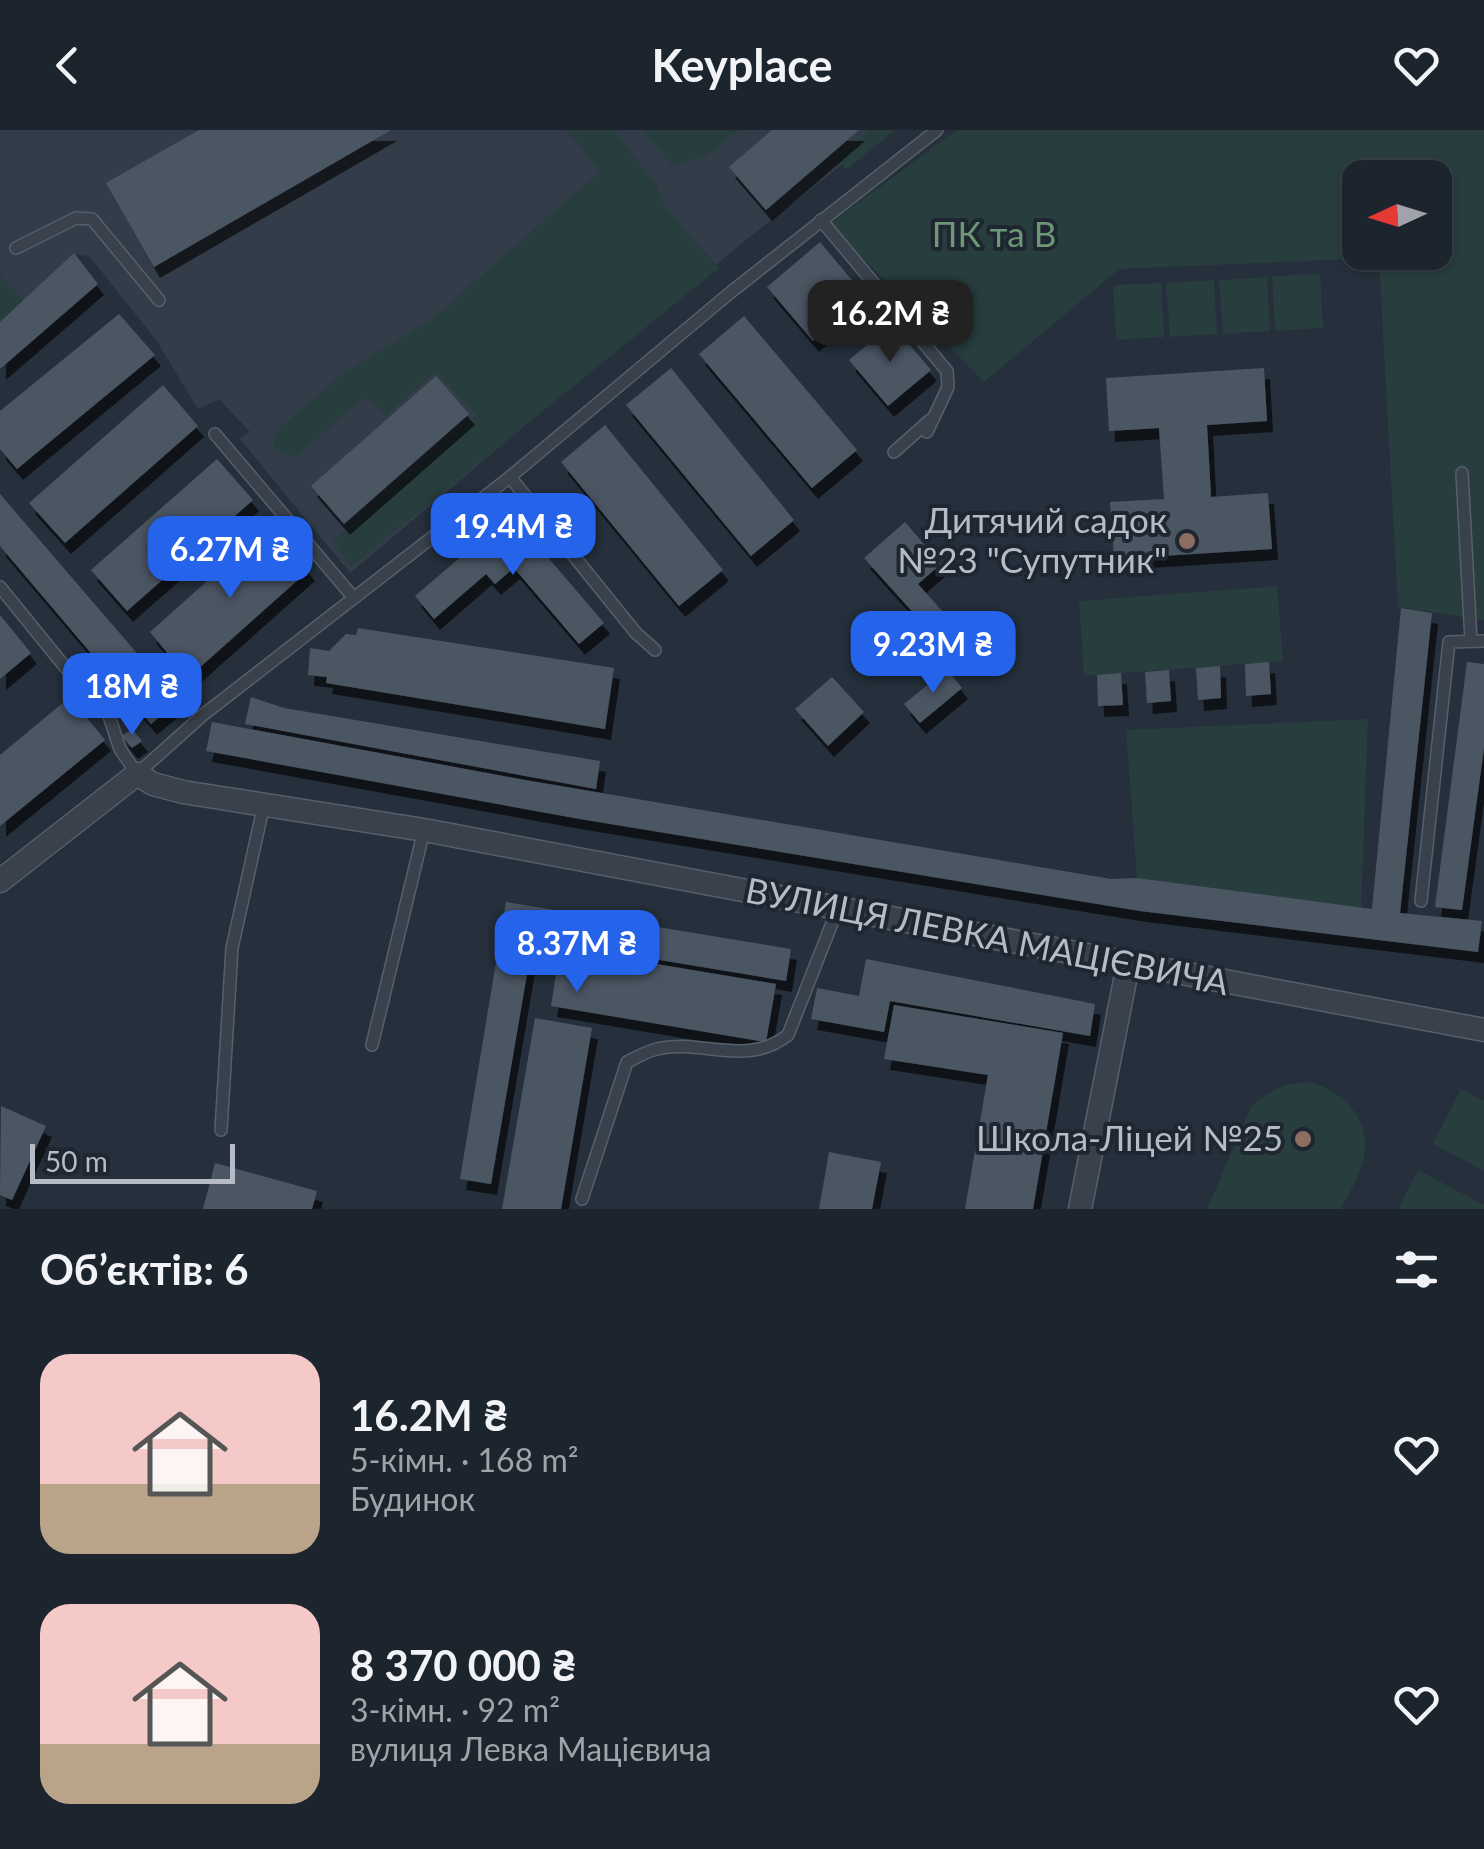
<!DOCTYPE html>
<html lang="uk">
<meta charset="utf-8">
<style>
:root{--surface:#1c242d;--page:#252c35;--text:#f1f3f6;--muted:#a0a4aa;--line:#3a4149;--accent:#2563eb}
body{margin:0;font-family:Lato,sans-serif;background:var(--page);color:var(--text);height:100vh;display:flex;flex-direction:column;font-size:38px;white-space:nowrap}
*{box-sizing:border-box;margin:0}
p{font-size:32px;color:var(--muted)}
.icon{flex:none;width:55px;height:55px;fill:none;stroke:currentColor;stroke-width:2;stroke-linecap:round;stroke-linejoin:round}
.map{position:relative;height:1079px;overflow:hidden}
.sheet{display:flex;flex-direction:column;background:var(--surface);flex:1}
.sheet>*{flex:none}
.needle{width:65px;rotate:266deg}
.controls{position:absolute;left:1342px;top:30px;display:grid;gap:20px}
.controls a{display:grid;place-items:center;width:110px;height:110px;border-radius:20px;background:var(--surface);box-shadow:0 2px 8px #0004,0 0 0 2px var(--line);font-size:50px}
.scale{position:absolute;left:30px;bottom:25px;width:205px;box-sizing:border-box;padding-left:10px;border:5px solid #b5bcc7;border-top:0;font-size:28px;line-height:35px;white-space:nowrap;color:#b5bcc7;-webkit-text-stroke:8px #1e2631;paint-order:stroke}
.price{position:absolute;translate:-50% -85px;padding:0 22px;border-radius:20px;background:var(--accent);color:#fff;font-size:32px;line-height:65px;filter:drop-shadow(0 2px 5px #0008)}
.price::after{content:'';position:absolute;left:50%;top:60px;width:30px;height:22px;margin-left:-15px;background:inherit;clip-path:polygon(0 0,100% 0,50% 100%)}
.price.selected{background:#222;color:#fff}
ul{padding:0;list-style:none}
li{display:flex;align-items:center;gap:30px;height:250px;padding:0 40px}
li span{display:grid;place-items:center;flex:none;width:280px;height:200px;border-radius:30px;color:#555}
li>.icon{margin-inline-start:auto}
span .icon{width:120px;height:120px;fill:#fffc;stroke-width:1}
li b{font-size:42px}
h2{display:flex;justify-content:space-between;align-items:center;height:120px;padding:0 40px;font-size:42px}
header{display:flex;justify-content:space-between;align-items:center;height:130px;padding:0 40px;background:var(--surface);font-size:45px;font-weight:700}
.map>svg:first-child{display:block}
.airport{fill:#333d49}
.green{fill:#283d3e;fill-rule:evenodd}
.building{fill:#4b5764;filter:url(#shadow)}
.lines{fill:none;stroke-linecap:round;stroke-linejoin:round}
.lane-casing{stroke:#575f6a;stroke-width:14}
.street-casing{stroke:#575f6a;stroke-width:25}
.lane{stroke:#39414c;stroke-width:11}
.street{stroke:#39414c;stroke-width:22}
.education-dot{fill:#8d6e63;stroke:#1e2631;stroke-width:4}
.labels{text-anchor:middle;stroke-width:8;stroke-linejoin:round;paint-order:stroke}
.park-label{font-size:35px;fill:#6d9775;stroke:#1e2631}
.poi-label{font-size:35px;fill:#b5bcc7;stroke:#1e2631;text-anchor:end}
.street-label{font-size:35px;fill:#b5bcc7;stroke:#1e2631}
</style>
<header><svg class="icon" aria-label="back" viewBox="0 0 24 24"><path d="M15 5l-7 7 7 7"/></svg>Keyplace<svg class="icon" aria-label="heart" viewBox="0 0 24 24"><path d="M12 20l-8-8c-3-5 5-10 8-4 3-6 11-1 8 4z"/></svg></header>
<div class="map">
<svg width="1484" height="1079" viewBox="0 0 1484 1079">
<defs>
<filter id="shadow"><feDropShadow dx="6" dy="11" stdDeviation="0" flood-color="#0009"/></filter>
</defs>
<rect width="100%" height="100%" fill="#25303c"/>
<!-- airport -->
<path class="airport" d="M0 0H886L742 113 350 443 239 308 250 302 219 269 198 279 156 210 89 126 74 124 0 192Z"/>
<!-- green -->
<g class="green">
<path d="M566 0H614L658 57 663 75 719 138 351 437 333 411 477 285 436 242 386 285 364 267 295 328 273 317 276 302 344 242 431 190 600 41Z"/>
<path d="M642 0H739L707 26 673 36Z"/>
<path d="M869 0H895L846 40 837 29Z"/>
<path d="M957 0H1484V490L1398 477 1379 128 1119 139 984 252 829 94ZM1360 48H1435V122H1360Z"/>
<path d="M1320 144 1323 198 1275 201 1272 146Z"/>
<path d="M0 145 23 170 0 192Z"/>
<path d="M1267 147 1270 201 1223 204 1219 150Z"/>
<path d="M1214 150 1217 204 1170 207 1166 153Z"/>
<path d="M1161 153 1164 207 1116 210 1113 155Z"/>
<path d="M1277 456 1283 531 1084 546 1079 471Z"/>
<path d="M1368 589 1361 778 1137 748 1126 600Z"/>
<path d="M1311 953C1345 961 1372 992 1364 1029 1360 1046 1349 1063 1341 1079H1207L1251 977C1269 960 1286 951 1311 953Z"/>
<path d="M1461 959 1484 971V1041L1433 1014Z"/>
<path d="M1418 1040 1484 1075V1079H1398Z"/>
</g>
<!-- building -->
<g class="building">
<path d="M199 0H391L154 137 106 53Z"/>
<path d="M772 0H859L766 80 729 37Z"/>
<path d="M820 112 866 167 813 211 767 157Z"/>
<path d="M74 123 98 154 0 239V192Z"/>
<path d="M119 184 155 225 17 339 0 319V281Z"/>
<path d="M744 186 857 320 812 358 699 224Z"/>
<path d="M892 194 931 240 888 276 849 230Z"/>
<path d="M671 238 794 390 751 426 626 275Z"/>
<path d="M1264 238 1267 291 1207 295 1211 367 1268 363 1272 419 1114 429 1110 372 1164 369 1159 298 1109 301 1106 248Z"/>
<path d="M436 246 469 284 344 394 311 356Z"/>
<path d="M163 255 198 296 65 413 29 373Z"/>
<path d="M605 295 723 440 679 476 561 332Z"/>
<path d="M217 329 253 370 127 481 91 440Z"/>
<path d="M0 364 178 571 151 594 0 416Z"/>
<path d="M511 384 604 493 579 514 514 438 495 454 486 444 434 489 415 466Z"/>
<path d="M905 392 941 434 918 454 944 483 927 498 864 428Z"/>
<path d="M271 394 309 440 188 548 150 502Z"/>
<path d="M1401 478 1432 483 1400 783 1482 791 1478 822 1140 781 580 689 206 621 212 592 525 650 1111 749 1137 748 1372 779Z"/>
<path d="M0 485 31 523 0 549Z"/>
<path d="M358 498 614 538 605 599 326 553 327 547 308 545 310 518 329 521 346 504 356 505Z"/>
<path d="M1269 532 1271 564 1246 566 1245 534Z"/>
<path d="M1467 532 1484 534V618L1462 780 1435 777Z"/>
<path d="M1220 536 1221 568 1198 570 1196 538Z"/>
<path d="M947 539 962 558 920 593 904 574Z"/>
<path d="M1169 540 1171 571 1147 573 1145 542Z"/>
<path d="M1121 543 1123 575 1098 576 1097 545Z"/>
<path d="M832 547 864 582 828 616 795 579Z"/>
<path d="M70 567 105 610 0 696V625Z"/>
<path d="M251 567 284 578 600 631 596 659 245 594Z"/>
<path d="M132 599 142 611 132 618 122 606Z"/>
<path d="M506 772 791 819 786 851 533 809 491 1054 460 1049Z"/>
<path d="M560 818 776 854 766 912 551 876Z"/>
<path d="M866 829 1095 874 1090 906 890 871 884 902 811 889 817 858 859 866Z"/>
<path d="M894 875 1063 903 1033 1079H965L988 945 884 929Z"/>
<path d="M535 888 592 898 561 1079H502Z"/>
<path d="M1 976 46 996 12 1070 0 1065Z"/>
<path d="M829 1022 881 1032 872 1079H819Z"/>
<path d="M215 1033 317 1061 312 1079H203Z"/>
</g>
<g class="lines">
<!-- lane casing -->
<g class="lane-casing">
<g id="lane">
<path d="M821 90 947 241 948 257 927 302"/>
<path d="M16 118 76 88 92 89 159 170"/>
<path d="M215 304 353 467"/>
<path d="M894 322 930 290"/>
<path d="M1462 343 1471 511"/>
<path d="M510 347 636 503 655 520"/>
<path d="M0 457 65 537 108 583 120 619 137 644 203 585 510 347 731 162 937 0"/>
<path d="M1421 771 1449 512 1484 511"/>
<path d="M372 915 424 700"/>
<path d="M221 1000 232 818 264 674"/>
<path d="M582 1069 627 932C636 928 647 921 657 919 701 908 746 938 788 905L838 778"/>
</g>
</g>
<!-- street casing -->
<g class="street-casing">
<g id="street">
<path d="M0 751 137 644 153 654 183 662 424 700 1484 900"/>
<path d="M1080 1079 1128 835"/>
</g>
</g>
<!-- lane -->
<use href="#lane" class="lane"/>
<!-- street -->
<use href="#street" class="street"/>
</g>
<!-- markers -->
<g class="education-dot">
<circle cx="1187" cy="411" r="10"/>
<circle cx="1303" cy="1009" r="10"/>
</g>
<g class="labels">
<!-- park labels -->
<g class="park-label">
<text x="994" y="117">ПК та В</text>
</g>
<!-- poi labels -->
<g class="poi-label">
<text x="1167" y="403">Дитячий садок<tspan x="1167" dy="40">№23 "Супутник"</tspan></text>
<text x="1283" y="1021">Школа-Ліцей №25</text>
</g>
<!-- street labels -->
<g class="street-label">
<text transform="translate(987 807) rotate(11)" y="12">ВУЛИЦЯ ЛЕВКА МАЦІЄВИЧА</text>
</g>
</g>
</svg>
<div class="controls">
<a><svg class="needle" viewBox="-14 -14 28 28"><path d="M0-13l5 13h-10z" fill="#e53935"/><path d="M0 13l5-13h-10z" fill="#a0a4aa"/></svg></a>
</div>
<div class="scale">50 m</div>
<b class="price selected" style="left:890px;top:235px">16.2M ₴</b>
<b class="price" style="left:513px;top:448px">19.4M ₴</b>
<b class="price" style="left:230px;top:471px">6.27M ₴</b>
<b class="price" style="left:933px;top:566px">9.23M ₴</b>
<b class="price" style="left:132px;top:608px">18M ₴</b>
<b class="price" style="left:577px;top:865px">8.37M ₴</b>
</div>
<section class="sheet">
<h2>Об’єктів: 6<svg class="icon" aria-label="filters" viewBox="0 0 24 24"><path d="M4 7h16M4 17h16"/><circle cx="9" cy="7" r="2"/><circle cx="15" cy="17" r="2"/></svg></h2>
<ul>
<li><span style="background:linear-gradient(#f6c9c9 65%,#b9a48a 0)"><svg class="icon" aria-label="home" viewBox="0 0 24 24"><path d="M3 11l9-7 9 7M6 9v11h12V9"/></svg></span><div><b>16.2M ₴</b><p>5-кімн. · 168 m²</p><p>Будинок</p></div><svg class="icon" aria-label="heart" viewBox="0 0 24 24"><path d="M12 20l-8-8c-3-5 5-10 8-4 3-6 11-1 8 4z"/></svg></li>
<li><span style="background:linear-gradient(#f6c9c9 70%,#b9a48a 0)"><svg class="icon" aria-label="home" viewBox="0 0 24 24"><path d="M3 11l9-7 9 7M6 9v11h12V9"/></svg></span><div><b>8 370 000 ₴</b><p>3-кімн. · 92 m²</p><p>вулиця Левка Мацієвича</p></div><svg class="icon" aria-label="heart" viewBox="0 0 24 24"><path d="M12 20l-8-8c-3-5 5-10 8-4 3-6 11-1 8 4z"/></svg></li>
</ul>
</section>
